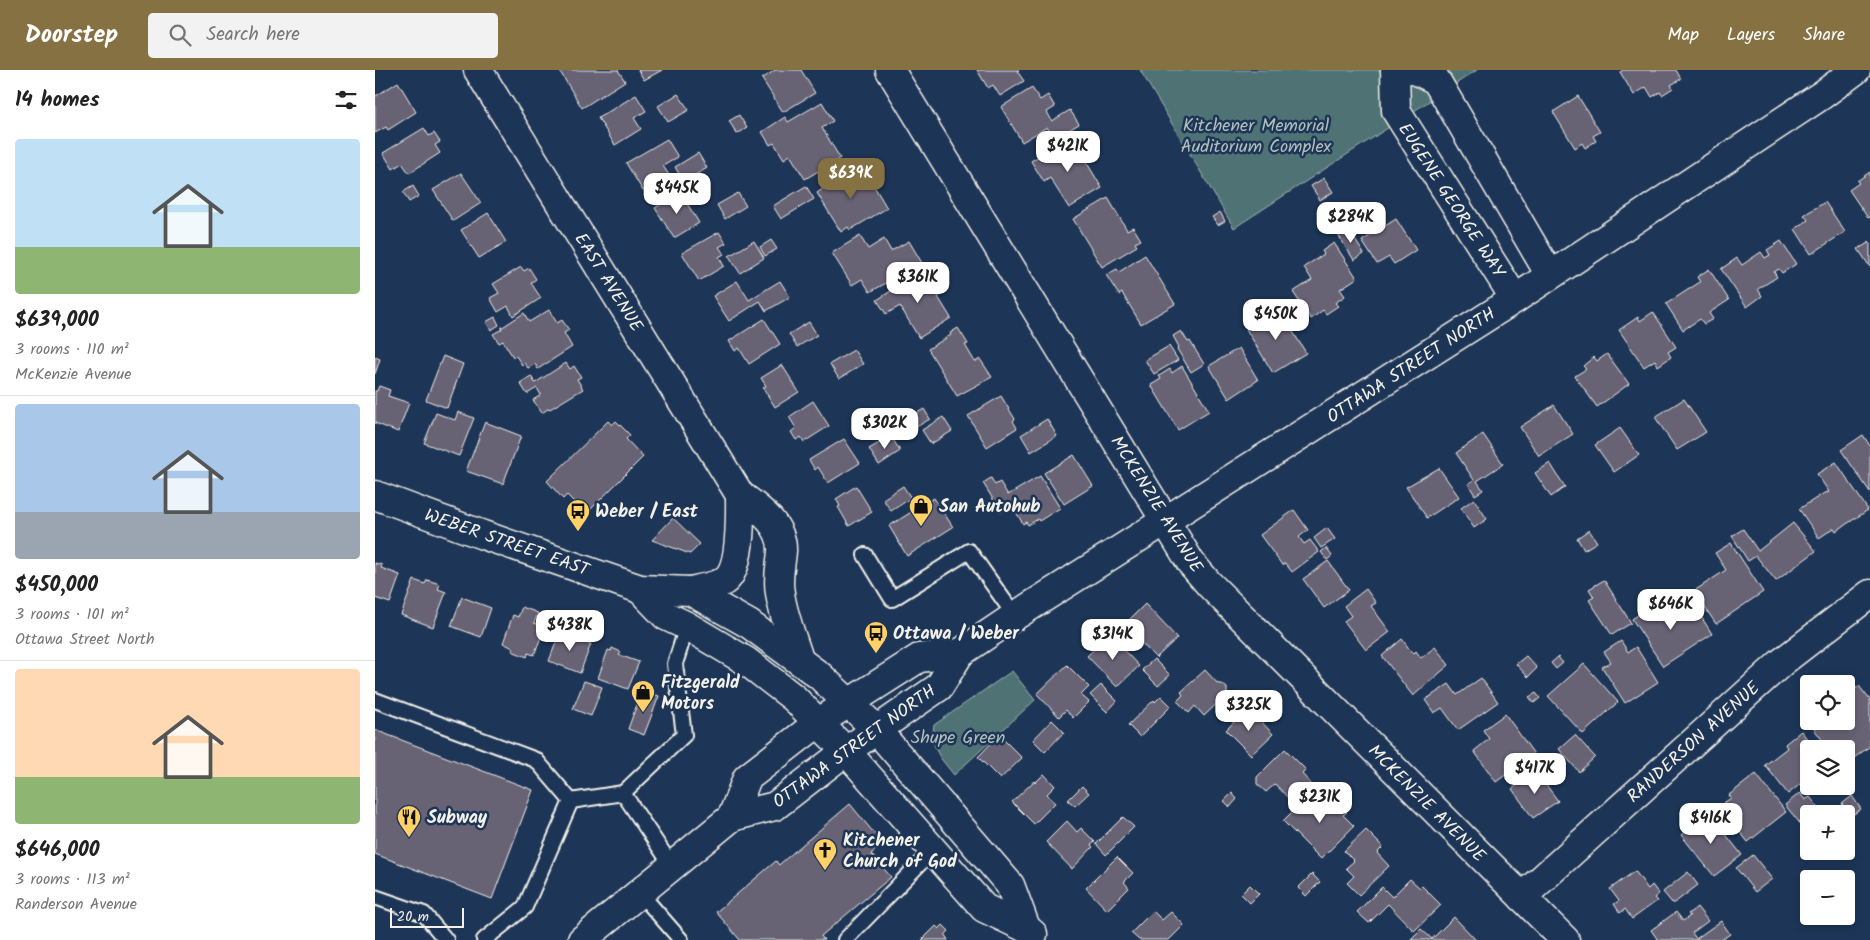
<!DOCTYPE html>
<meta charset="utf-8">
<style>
:root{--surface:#fff;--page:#f2f2f2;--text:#222;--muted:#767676;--line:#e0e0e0;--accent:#857141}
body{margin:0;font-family:Kalam,sans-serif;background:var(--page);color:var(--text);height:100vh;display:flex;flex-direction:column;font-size:19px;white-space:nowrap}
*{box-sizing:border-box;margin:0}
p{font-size:16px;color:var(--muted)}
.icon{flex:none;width:28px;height:28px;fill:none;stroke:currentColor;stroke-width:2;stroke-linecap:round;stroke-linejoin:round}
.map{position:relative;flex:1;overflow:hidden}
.panel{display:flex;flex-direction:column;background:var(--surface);width:375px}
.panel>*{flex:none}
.buttons{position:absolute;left:1425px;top:605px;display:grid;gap:10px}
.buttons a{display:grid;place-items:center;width:55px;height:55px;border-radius:5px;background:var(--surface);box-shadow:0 2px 8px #0003;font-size:25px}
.scale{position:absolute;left:15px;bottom:12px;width:74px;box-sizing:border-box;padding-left:5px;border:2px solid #f4f1e8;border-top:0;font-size:14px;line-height:18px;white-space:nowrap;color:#f4f1e8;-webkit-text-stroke:4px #1d3557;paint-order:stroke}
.price{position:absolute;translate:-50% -42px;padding:0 11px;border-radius:10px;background:#fff;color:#222;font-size:16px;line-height:32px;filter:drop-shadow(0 1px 2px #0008)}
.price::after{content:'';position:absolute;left:50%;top:30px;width:15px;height:11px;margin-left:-8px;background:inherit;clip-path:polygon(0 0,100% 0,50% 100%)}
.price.on{background:var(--accent);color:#fff}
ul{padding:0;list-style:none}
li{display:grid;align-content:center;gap:10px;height:265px;padding:0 15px}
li+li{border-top:1px solid var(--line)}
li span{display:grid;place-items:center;height:155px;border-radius:5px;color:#555}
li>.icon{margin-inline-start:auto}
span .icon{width:90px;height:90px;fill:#fffc;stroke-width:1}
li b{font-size:21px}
h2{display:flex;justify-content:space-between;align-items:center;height:60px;padding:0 15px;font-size:21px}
header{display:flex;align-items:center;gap:30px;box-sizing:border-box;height:70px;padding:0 25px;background:var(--accent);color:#fff}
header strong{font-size:24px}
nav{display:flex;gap:28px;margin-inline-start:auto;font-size:18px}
.search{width:350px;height:45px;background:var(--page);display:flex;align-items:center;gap:12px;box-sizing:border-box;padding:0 18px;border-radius:5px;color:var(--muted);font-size:19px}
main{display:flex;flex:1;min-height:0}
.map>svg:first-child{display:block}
.green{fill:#4f7374;stroke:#a2b2ae}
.building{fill:#676275;stroke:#f4f1e8}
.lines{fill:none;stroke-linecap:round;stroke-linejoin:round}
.lane-casing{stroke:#f4f1e8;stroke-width:18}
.street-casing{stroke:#f4f1e8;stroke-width:31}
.secondary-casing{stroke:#f4f1e8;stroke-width:31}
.lane{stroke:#1d3557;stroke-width:14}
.street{stroke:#1d3557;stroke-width:28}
.secondary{stroke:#1d3557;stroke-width:28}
.labels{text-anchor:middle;stroke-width:5;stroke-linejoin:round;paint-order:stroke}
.park-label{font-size:18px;fill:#b2bfba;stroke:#1d3557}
.street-label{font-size:18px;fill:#f4f1e8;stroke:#1d3557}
.poi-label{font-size:18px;font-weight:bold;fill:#f4f1e8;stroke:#1d3557;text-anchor:start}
</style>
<header>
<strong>Doorstep</strong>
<div class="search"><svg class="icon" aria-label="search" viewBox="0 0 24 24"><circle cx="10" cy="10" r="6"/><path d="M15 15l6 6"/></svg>Search here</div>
<nav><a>Map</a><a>Layers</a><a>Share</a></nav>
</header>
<main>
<section class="panel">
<h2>14 homes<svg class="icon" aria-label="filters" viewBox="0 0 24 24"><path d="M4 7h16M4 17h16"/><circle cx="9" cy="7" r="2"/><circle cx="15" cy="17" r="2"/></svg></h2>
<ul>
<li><span style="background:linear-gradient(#bfe0f5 70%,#8fb573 0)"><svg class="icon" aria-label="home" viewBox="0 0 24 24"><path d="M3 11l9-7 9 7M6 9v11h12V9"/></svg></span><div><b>$639,000</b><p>3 rooms · 110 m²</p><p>McKenzie Avenue</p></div></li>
<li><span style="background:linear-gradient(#a9c7e8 70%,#9aa5b1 0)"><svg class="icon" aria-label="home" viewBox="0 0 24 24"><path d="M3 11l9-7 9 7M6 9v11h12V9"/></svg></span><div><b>$450,000</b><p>3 rooms · 101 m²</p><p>Ottawa Street North</p></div></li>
<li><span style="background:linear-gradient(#ffd9b3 70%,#8fb573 0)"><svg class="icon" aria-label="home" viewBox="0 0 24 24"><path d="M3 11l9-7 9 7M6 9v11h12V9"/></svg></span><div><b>$646,000</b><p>3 rooms · 113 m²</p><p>Randerson Avenue</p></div></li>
</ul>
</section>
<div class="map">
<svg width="1495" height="870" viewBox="0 0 1495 870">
<rect width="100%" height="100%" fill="#1d3557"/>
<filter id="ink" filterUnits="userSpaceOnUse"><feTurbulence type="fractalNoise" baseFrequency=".02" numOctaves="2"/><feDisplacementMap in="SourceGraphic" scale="10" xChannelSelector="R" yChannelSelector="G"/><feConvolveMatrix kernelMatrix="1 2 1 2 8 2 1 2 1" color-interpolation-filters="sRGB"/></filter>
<g filter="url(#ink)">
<!-- green -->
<g class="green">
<path d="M765 0H1102L859 158Z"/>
<path d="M637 601 660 630 579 705C566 689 554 677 559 655Z"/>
</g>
<!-- building -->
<g class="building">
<path d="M184 0H243L250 11 207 38Z"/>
<path d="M263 0H287L269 10Z"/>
<path d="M400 0H426L440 23 408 42 387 9Z"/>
<path d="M602 0H644L642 1 649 11 625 26 618 15 613 18Z"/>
<path d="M1248 0H1301L1306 9 1296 15 1298 18 1287 25 1285 22 1277 27 1271 17 1259 25 1245 2Z"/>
<path d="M23 12 41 42 13 60 11 57 0 63V25L1 26Z"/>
<path d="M657 18 665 30 673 25 680 37 672 42 677 51 695 40 704 54 679 69 672 57 647 72 626 37Z"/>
<path d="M303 24 314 40 293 52 283 36Z"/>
<path d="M261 25 271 41 259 48 266 59 240 75 223 48Z"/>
<path d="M1203 26 1225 62 1218 66 1221 71 1210 78 1207 73 1200 78 1178 42Z"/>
<path d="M447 32 458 51 447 58 465 88 430 109 415 85 409 89 399 73 395 75 387 62 410 47 413 52Z"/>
<path d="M364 45 372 58 362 64 354 51Z"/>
<path d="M49 58 54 66 59 63 65 72 60 75 65 83 34 103 27 93 18 99 8 83Z"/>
<path d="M292 69 303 87 288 96 294 105 268 121 251 93Z"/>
<path d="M698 70 727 118 694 138 675 108 669 112 656 91 669 83 671 86Z"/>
<path d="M323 83 332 98 309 112 300 97Z"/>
<path d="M480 96 491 114 496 111 512 138 475 160 473 157 466 162 442 123 449 118 448 116Z"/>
<path d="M1495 102V147L1493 148 1474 120 1484 113 1482 111Z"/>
<path d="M86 103 106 133 78 151 58 120Z"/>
<path d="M949 108 958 122 945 130 936 116Z"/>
<path d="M38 116 44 126 34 132 28 122Z"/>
<path d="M431 116 439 129 406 149 398 136Z"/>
<path d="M305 122 324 153 299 168 280 138Z"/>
<path d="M363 123 371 136 350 149 342 135Z"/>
<path d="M733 128 752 160 758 157 766 170 760 173 762 176 727 197 698 149Z"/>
<path d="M1450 132 1470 162 1436 184 1420 159 1433 150 1429 145Z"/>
<path d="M845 142 850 151 843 155 837 147Z"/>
<path d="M113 143 131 172 104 188 86 160Z"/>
<path d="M1021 149 1041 180 1019 194 1014 187 1002 194 987 171Z"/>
<path d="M972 157 989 184 979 190 962 163Z"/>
<path d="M344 162 351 173 344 177 349 184 344 187 349 196 324 211 307 183Z"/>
<path d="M485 166 493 179 509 169 516 181 534 171 547 193 495 222 487 209 477 215 457 183Z"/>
<path d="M396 170 402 179 390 186 385 177Z"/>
<path d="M379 171 389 188 365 203 354 186Z"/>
<path d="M1406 171 1421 194 1407 203 1404 199 1399 202 1402 207 1383 219 1387 226 1372 237 1346 199 1362 188 1367 195 1386 182 1390 188 1395 185 1392 180Z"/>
<path d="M1495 172V197L1483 179Z"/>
<path d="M959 173 982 208 965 219 970 226 960 233 963 236 951 244 948 240 936 249 918 222 937 210 929 197 949 184 947 181Z"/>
<path d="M770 185 800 234 766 254 747 223 744 225 731 205 742 199 744 202Z"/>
<path d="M146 197 149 201 154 198 161 209 156 213 166 228 138 246 133 236 123 242 115 228 124 223 118 214Z"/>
<path d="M1334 199 1354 230 1334 243 1338 249 1329 254 1325 249 1308 260 1291 234 1325 212 1322 207Z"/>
<path d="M547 201 553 210 556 208 566 225 563 227 576 248 544 268 525 236 511 244 502 230Z"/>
<path d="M362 211 374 230 405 211 415 227 391 241 385 231 354 251 338 226Z"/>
<path d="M904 239 931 283 898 303 871 259Z"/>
<path d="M174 240 182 253 187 250 194 260 189 263 197 277 163 299 160 294 153 298 149 293 147 295 141 286 138 287 128 271 124 273 118 264 127 259 126 258 149 243 154 252Z"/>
<path d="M1278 242 1301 277 1293 282 1296 287 1283 296 1280 290 1269 297 1244 260 1263 247 1265 251Z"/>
<path d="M120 247 124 255 116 260 111 252Z"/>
<path d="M389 249 405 274 374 294 364 278 360 281 354 271Z"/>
<path d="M434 252 442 265 422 277 414 264Z"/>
<path d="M583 258 593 274 590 275 600 292 605 289 617 307 582 326 553 279 576 265 575 263Z"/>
<path d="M806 261 813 272 815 271 829 294 816 302 802 279 804 277 798 266Z"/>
<path d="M794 276 803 290 779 304 770 290Z"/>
<path d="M864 278 883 310 854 329 834 296Z"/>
<path d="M479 280 488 294 464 309 455 294Z"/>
<path d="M1232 284 1254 314 1222 337 1200 306 1211 299 1208 296 1219 287 1222 291Z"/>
<path d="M68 286 88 294 72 338 51 330Z"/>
<path d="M0 287 5 289 0 304Z"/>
<path d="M191 293 195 299 199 296 206 307 202 309 208 319 175 339 174 338 167 343 158 330 166 325 162 318 152 324 145 313 156 306 160 313Z"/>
<path d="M407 295 424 322 400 337 388 318 391 316 386 308Z"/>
<path d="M807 296 834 341 803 360 776 315 786 309 784 306 795 299 797 303Z"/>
<path d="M4 316 15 320 13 326 34 333 23 362 0 353V321H2Z"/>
<path d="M626 326 640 349 638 351 642 358 612 377 593 346Z"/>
<path d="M1309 329 1331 362 1302 380 1280 347Z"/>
<path d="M438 331 454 356 429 372 426 367 421 370 416 362 421 358 414 347Z"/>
<path d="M1179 335 1198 364 1164 386 1145 357Z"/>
<path d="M549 339 555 349 541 357 535 347Z"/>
<path d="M83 342 99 348 84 386 49 373 61 343 80 350Z"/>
<path d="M568 347 577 361 556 374 547 360Z"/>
<path d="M672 349 682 366 656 382 646 365Z"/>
<path d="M233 351 237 355 241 351 255 365 251 369 268 387 211 444 192 425 188 429 172 411Z"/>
<path d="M110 352 146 366 128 414 91 401Z"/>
<path d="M1245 358 1264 385 1239 402 1220 375Z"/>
<path d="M1108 364 1128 394 1102 411 1108 420 1100 425 1093 414 1099 410 1081 383Z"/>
<path d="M1488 365 1495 376V422L1466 380Z"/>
<path d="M516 366 525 381 504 395 494 379Z"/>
<path d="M469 369 485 393 453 413 443 397 440 400 434 390Z"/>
<path d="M699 385 718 416 689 434 669 403Z"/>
<path d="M1461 392 1493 440 1461 461 1459 458 1444 468 1424 439 1451 422 1452 423 1454 422 1442 404Z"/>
<path d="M1175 393 1190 417 1176 427 1160 403Z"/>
<path d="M1064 398 1084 427 1052 448 1031 417Z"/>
<path d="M665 406 685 438 664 451 663 449 653 455 651 452 648 454 637 435 626 442 608 413 616 408 620 415 625 412 633 425Z"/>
<path d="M481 416 497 442 474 456 463 437 465 436 461 429Z"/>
<path d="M528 416 536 428 516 441 508 429Z"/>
<path d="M559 428 578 457 532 486 514 456Z"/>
<path d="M1099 429 1112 449 1099 458 1086 438Z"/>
<path d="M919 440 933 460 924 467 929 474 935 470 944 482 917 502 910 493 907 495 885 465Z"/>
<path d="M298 448 325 474 315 484 277 470Z"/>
<path d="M1418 453 1441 481 1401 511 1381 486 1373 491 1357 466 1368 459 1383 481Z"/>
<path d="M952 458 960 469 946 478 939 468Z"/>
<path d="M1214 460 1222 472 1209 480 1202 468Z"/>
<path d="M1356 473 1388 522 1341 554 1319 521 1351 500 1340 483Z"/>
<path d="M951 478 957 486 952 490 946 482Z"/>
<path d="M953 491 974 520 949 538 928 509Z"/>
<path d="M0 493 7 495 6 498 25 505 15 533 0 528Z"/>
<path d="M39 510 50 514 52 510 65 514 63 519 71 522 58 557 26 545Z"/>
<path d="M1229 510 1256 553 1237 565 1214 530 1219 527 1214 519Z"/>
<path d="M991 519 1001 533 996 536 1015 562 991 580 969 551 976 546 969 536Z"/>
<path d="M87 527 116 538 106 567 76 556Z"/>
<path d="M1285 530 1298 551 1320 537 1337 564 1288 596 1257 549Z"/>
<path d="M770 534 802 568 781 588 749 555Z"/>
<path d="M147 537 163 543 159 553 170 557 159 585 153 583 152 587 137 581 138 578 128 573 138 545 143 547Z"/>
<path d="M189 561 199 564 198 567 216 574 205 603 174 591 185 562 189 564Z"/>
<path d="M734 565 764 596 742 617 712 586Z"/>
<path d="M1027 569 1038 584 1041 581 1046 588 1060 577 1074 595 1038 626 1007 586Z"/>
<path d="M1246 571 1253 582 1261 577 1283 612 1250 633 1227 597 1236 592 1229 582Z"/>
<path d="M237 578 246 582 244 585 264 592 253 619 223 608 233 580 236 581Z"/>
<path d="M1151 586 1162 598 1153 607 1141 594Z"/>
<path d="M1183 587 1188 593 1181 599 1176 593Z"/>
<path d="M779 589 795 605 783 616 767 600Z"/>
<path d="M1209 594 1243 632 1208 664 1173 626Z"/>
<path d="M692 595 714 617 706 625 714 632 698 648 691 640 684 647 662 624Z"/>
<path d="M830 600 843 614H847L852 618V624L829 646 820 636 814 643 802 631 808 625 806 622Z"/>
<path d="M1106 608 1123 632 1083 660 1067 638 1059 643 1050 630 1074 614 1082 625Z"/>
<path d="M209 611 227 617 216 646 198 639Z"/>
<path d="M726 615 742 631 732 642 715 625Z"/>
<path d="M1484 616 1495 630V676L1471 694V679H1454L1439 659 1449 651H1471V626Z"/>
<path d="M267 620 284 626 269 665 253 659Z"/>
<path d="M1161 623 1165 628 1159 633 1154 627Z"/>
<path d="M786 626 796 636 765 667 753 655 779 630 780 632Z"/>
<path d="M873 638 898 664 876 685 851 660Z"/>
<path d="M1130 644 1159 684 1121 712 1099 681 1114 669 1108 660Z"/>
<path d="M677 650 689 662 670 682 658 670Z"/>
<path d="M0 660 158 720 117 829 0 784Z"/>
<path d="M1426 661 1440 679H1434V707L1413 724 1390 695 1412 678 1410 674Z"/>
<path d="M624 665 647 688 625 709 603 687Z"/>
<path d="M1200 665 1220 687 1204 702 1184 679Z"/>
<path d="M910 679 931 700 927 704 937 715 919 734 900 714 891 722 882 714V707Z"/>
<path d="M1161 701 1183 731 1158 748 1137 719Z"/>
<path d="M669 704 680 716 672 724 680 733 659 754 637 732 659 711 660 713Z"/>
<path d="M1381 704 1411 742 1373 772 1344 736 1356 728 1354 725Z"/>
<path d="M707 716 714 723 700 736 693 730Z"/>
<path d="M953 722 972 742 968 745 979 756 946 789 908 751 928 731 936 739Z"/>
<path d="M857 723 862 729 855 737 849 731Z"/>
<path d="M1425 723 1430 730 1435 727 1446 741 1443 744H1434V753L1428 757 1410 735Z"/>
<path d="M1477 726 1486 739 1476 746 1467 734Z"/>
<path d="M475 734 508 774 496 784 516 807 446 866 449 870H365L341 842 401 791 404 795 406 793Z"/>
<path d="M1334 743 1367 785 1339 806 1306 765Z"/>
<path d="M748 747 759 757 731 785 721 774Z"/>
<path d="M692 751 702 762 706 758 720 772 716 775 718 777 697 799 671 772Z"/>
<path d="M991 760 1008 777 1002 783 1014 796 984 825 972 813 979 806 971 798 979 791 969 781Z"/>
<path d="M1378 785 1397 809 1380 822 1361 798Z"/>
<path d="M742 787 758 803 749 812 754 818 732 840 711 818Z"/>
<path d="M1260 801 1273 819 1277 815 1284 824 1279 828 1282 831 1257 849 1250 839 1245 843 1239 834 1244 831 1235 819Z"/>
<path d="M1313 802 1323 815 1298 834 1288 822Z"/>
<path d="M937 804 945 812 931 826 923 818Z"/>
<path d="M1035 809 1045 818 1047 816 1066 835 1039 861 1013 834 994 853 982 842 1007 817 1017 827Z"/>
<path d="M875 815 884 824 875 833 866 824Z"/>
<path d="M1322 837 1333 851 1317 863 1322 870H1283L1276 860 1301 842 1308 851 1315 846 1313 844Z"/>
<path d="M778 841 787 850 796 842 809 855 794 870H764L756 863Z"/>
<path d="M1079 847 1101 870H1035L1046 859 1057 869Z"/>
<path d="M1346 851 1355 864 1346 870H1323L1322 868Z"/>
<path d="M568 855 574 861 570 865 573 870H547L561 856 564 859Z"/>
</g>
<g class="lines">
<!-- lane casing -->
<g class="lane-casing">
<g id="lane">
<path d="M490 485 517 529 594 481 640 546"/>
<path d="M0 630 161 690 196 731 150 837 109 870"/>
<path d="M196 731 248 723"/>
<path d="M297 796 248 723 309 665 300 594 312 556"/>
<path d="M265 823 306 870"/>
<path d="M0 827 49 844 71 870"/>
<path d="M470 870 558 780"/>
</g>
</g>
<!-- street casing -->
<g class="street-casing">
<g id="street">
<path d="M515 0 816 493 834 514 1190 870"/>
<path d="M1020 0 1021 41 1140 229"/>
<path d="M1040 0 1061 10 1175 205"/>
<path d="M1147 827 1407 592 1495 524"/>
</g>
</g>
<!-- secondary casing -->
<g class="secondary-casing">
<g id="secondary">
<path d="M103 0 365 425C384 439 408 455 407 481 406 495 402 508 405 523 408 545 417 567 424 589"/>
<path d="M0 425 108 465 265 519 315 521 374 554 445 606 501 659 635 815 651 858"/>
<path d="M265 519 291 546 312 556 371 591 419 628 471 681 609 838 651 858 658 864"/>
<path d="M315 521C324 519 342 516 349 511 367 499 365 445 365 425"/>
<path d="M357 747 372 708 444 652 544 588 585 583"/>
<path d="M207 870 357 747 400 736 471 681 564 617 585 583 640 546 1140 229 1447 25 1481 0"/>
</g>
</g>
<!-- lane -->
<use href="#lane" class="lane"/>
<!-- street -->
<use href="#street" class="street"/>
<!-- secondary -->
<use href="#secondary" class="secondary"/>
</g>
</g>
<!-- icons -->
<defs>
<g id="shop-pin" transform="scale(1.25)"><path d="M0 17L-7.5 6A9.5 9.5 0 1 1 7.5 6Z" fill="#ffd166" stroke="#1d3557"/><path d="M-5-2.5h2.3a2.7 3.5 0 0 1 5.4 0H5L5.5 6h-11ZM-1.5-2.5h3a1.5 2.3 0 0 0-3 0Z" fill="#111"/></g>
<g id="bus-pin" transform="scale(1.25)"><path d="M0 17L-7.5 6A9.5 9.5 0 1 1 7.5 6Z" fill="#ffd166" stroke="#1d3557"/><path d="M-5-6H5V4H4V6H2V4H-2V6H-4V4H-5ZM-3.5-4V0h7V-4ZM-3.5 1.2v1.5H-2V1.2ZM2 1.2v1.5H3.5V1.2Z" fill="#111"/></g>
<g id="restaurant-pin" transform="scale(1.25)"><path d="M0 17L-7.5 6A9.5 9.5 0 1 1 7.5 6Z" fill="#ffd166" stroke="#1d3557"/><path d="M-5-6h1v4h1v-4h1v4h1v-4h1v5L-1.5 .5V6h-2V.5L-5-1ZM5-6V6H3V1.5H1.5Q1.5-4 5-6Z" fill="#111"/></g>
<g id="church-pin" transform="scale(1.25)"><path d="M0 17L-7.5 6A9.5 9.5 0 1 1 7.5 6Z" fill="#ffd166" stroke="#1d3557"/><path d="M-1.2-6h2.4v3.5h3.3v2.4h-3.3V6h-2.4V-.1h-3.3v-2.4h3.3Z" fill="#111"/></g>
</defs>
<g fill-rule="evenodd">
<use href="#shop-pin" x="546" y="436"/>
<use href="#bus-pin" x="203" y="441"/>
<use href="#bus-pin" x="501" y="563"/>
<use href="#shop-pin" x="268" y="622"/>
<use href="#restaurant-pin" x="34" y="747"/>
<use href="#church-pin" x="450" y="780"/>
</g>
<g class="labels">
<!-- park labels -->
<g class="park-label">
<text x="881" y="61">Kitchener Memorial<tspan x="881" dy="21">Auditorium Complex</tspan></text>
<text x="583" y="673">Shupe Green</text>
</g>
<!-- street labels -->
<g class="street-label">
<text transform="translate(1077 130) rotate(57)" y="6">EUGENE GEORGE WAY</text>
<text transform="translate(234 212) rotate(58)" y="6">EAST AVENUE</text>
<text transform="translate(1036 295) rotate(-33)" y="6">OTTAWA STREET NORTH</text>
<text transform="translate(782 434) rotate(58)" y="6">MCKENZIE AVENUE</text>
<text transform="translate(132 472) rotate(19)" y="6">WEBER STREET EAST</text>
<text transform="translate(1318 672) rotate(-42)" y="6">RANDERSON AVENUE</text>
<text transform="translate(479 676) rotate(-36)" y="6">OTTAWA STREET NORTH</text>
<text transform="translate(1052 733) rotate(45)" y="6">MCKENZIE AVENUE</text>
</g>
<!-- poi labels -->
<g class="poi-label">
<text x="564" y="442">San Autohub</text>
<text x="220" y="447">Weber / East</text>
<text x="518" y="569">Ottawa / Weber</text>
<text x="286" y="618">Fitzgerald<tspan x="286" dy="21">Motors</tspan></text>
<text x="52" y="753">Subway</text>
<text x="468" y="776">Kitchener<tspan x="468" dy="21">Church of God</tspan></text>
</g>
</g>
</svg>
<div class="buttons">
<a><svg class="icon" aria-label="locate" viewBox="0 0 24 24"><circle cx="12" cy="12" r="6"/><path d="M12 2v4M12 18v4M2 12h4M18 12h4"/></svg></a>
<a><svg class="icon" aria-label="layers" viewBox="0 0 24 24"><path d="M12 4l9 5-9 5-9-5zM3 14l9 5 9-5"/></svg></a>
<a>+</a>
<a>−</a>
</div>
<div class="scale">20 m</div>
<b class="price" style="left:693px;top:103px">$421K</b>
<b class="price on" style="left:476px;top:130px">$639K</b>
<b class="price" style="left:302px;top:145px">$445K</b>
<b class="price" style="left:976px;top:174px">$284K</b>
<b class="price" style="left:543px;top:234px">$361K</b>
<b class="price" style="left:901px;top:271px">$450K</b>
<b class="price" style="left:510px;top:380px">$302K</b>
<b class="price" style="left:1296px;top:561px">$646K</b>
<b class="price" style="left:195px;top:582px">$438K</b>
<b class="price" style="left:738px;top:591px">$314K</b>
<b class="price" style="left:874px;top:662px">$325K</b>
<b class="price" style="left:1160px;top:725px">$417K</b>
<b class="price" style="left:945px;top:754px">$231K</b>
<b class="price" style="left:1336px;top:775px">$416K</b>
</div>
</main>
